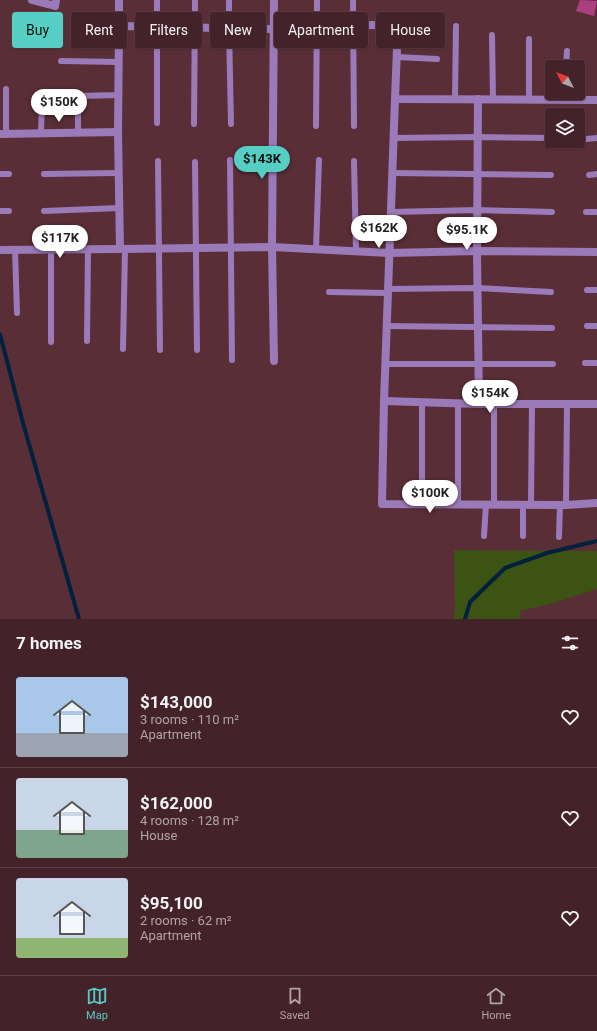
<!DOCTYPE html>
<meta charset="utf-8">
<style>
:root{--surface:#442229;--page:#4e2f35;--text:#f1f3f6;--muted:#afa4a8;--line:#5c3f46;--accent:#56cec4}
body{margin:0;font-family:Roboto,sans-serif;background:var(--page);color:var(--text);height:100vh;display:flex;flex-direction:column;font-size:15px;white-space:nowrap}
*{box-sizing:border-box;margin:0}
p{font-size:13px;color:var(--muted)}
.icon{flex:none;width:22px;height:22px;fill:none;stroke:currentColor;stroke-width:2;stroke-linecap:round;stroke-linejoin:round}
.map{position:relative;height:619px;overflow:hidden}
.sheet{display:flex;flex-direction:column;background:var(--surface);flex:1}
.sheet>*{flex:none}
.banner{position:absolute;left:12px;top:12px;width:573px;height:36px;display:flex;gap:8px}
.needle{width:26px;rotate:312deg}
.fabs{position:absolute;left:545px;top:60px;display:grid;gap:8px}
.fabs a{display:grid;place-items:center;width:40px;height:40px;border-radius:4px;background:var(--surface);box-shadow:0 1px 3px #0004,0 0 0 1px var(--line);font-size:20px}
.price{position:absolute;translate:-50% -34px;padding:0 9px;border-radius:14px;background:#fff;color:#222;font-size:13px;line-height:26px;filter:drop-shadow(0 1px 2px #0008)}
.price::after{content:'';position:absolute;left:50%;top:24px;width:12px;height:9px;margin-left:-6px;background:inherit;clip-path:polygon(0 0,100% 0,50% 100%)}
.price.on{background:var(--accent);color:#111}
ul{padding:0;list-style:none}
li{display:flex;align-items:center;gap:12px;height:100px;padding:0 16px}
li+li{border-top:1px solid var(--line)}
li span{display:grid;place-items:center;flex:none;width:112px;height:80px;border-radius:4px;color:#555}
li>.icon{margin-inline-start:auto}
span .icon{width:48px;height:48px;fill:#fffc;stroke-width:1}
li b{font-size:17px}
h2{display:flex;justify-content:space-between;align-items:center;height:48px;padding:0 16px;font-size:17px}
.pill{padding:0 14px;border-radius:4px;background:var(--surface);box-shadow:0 1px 3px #0004,0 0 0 1px var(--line);font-size:14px;line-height:36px}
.pill.on{background:var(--accent);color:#111}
.menu{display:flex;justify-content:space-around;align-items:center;height:56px;border-top:1px solid var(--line);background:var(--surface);font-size:11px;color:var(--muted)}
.menu a{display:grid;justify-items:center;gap:2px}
.menu .on{color:var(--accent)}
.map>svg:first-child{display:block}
.green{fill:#3c5314}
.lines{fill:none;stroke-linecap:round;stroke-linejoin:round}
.stream{stroke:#01213c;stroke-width:4}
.building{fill:#ac407f}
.lane{stroke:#9b7ab9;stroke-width:6}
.street{stroke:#9b7ab9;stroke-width:8}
</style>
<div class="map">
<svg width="597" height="619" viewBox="0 0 597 619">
<rect width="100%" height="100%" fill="#5a2e37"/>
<!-- green -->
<path class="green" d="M454 550 597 551V589L554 603 520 611V619H453L455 609Z"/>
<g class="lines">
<!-- stream -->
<g class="stream">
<path d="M0 334 23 423 79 619"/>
<path d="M465 619 470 602 505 568 547 553 597 541"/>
</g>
</g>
<!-- building -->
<path class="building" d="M580 0 597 1 594 16 576 11Z"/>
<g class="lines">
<!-- lane -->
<g class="lane">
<path d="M229 0V28L231 124"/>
<path d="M353 0 354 126"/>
<path d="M398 24 438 23"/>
<path d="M492 35 493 99"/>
<path d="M397 57 437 59"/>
<path d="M61 61 119 62"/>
<path d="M566 67 567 51"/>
<path d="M6 89V134"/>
<path d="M455 99 456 26"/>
<path d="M529 99V39"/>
<path d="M566 99V93"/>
<path d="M157 123V0"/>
<path d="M194 124 195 0"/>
<path d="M316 126 317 0"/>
<path d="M41 133 42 101"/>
<path d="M78 133V96L118 95V94"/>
<path d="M393 138 477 137 552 138"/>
<path d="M586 139 597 138"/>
<path d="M230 160 232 360"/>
<path d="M158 161 160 350"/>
<path d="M354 161 356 251"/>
<path d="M195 162 197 350"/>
<path d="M392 173 551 175"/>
<path d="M0 174H9"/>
<path d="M44 174 118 173"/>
<path d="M589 175 597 174"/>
<path d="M0 211H9"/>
<path d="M44 211 119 208"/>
<path d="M391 212 477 210 552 212"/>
<path d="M586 212H597"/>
<path d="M15 249 17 313"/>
<path d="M316 249 319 160"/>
<path d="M388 289 477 288 551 292"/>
<path d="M587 290H597"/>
<path d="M329 292 388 293"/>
<path d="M387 326 552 328"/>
<path d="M587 326H597"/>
<path d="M87 341 88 249"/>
<path d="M51 342V249"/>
<path d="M123 349 125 249"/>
<path d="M585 363H597"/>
<path d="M385 364H553"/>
<path d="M422 504V402"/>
<path d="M458 504V403"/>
<path d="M494 504V404"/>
<path d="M523 504V536"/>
<path d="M531 504 532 404"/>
<path d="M566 505 567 404"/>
<path d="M484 536 486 504"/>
<path d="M559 537 560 504"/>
</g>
<!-- street -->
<g class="street">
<path d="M32 0 55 6 56 0"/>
<path d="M119 0V26"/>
<path d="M395 99 384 401 382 504 566 505 597 503"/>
<path d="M478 99 477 251 479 404"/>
<path d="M597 100 395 99 398 24 273 29 119 26 118 132 120 249 272 247 389 253 477 251 597 252"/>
<path d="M0 134 118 132"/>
<path d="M0 250 120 249"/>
<path d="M274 361 272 247 274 0"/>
<path d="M384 401 479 404H597"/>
</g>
</g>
</svg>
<div class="fabs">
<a><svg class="needle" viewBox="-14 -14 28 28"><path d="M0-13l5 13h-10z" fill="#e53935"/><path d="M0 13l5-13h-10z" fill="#afa4a8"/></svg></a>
<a><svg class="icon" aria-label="layers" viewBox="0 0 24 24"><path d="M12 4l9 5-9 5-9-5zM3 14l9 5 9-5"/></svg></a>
</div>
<b class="price" style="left:59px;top:123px">$150K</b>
<b class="price on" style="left:262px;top:180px">$143K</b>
<b class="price" style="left:379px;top:249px">$162K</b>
<b class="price" style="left:467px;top:251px">$95.1K</b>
<b class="price" style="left:60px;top:259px">$117K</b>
<b class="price" style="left:490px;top:414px">$154K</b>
<b class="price" style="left:430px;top:514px">$100K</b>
<div class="banner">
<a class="pill on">Buy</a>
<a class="pill">Rent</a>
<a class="pill">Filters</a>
<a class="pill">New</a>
<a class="pill">Apartment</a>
<a class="pill">House</a>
</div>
</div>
<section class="sheet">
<h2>7 homes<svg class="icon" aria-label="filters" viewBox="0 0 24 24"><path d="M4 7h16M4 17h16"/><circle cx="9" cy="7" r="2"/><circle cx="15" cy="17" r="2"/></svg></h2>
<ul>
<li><span style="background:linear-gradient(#a9c7e8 70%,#9aa5b1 0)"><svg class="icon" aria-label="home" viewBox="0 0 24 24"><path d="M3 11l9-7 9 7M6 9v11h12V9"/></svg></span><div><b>$143,000</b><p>3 rooms · 110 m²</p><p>Apartment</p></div><svg class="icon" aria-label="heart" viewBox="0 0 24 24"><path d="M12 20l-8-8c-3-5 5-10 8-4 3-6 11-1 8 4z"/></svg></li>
<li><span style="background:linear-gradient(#c9d6e8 65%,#7fa58c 0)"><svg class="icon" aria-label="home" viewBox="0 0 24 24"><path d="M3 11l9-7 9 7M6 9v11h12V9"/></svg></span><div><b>$162,000</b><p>4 rooms · 128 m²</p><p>House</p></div><svg class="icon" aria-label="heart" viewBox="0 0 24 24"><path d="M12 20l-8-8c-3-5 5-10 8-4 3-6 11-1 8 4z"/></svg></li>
<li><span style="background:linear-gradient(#c9d6e8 75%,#8fb573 0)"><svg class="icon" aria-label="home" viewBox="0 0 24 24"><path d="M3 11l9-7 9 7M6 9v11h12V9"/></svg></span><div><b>$95,100</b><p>2 rooms · 62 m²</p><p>Apartment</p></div><svg class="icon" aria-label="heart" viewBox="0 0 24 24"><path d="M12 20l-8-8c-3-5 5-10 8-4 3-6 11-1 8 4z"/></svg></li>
</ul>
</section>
<nav class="menu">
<a class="on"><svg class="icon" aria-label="map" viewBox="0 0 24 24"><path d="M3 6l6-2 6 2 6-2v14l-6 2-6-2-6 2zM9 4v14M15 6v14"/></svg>Map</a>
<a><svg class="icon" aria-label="saved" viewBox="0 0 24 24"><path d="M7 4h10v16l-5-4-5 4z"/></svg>Saved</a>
<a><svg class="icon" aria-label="home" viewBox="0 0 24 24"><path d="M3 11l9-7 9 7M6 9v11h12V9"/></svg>Home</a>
</nav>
